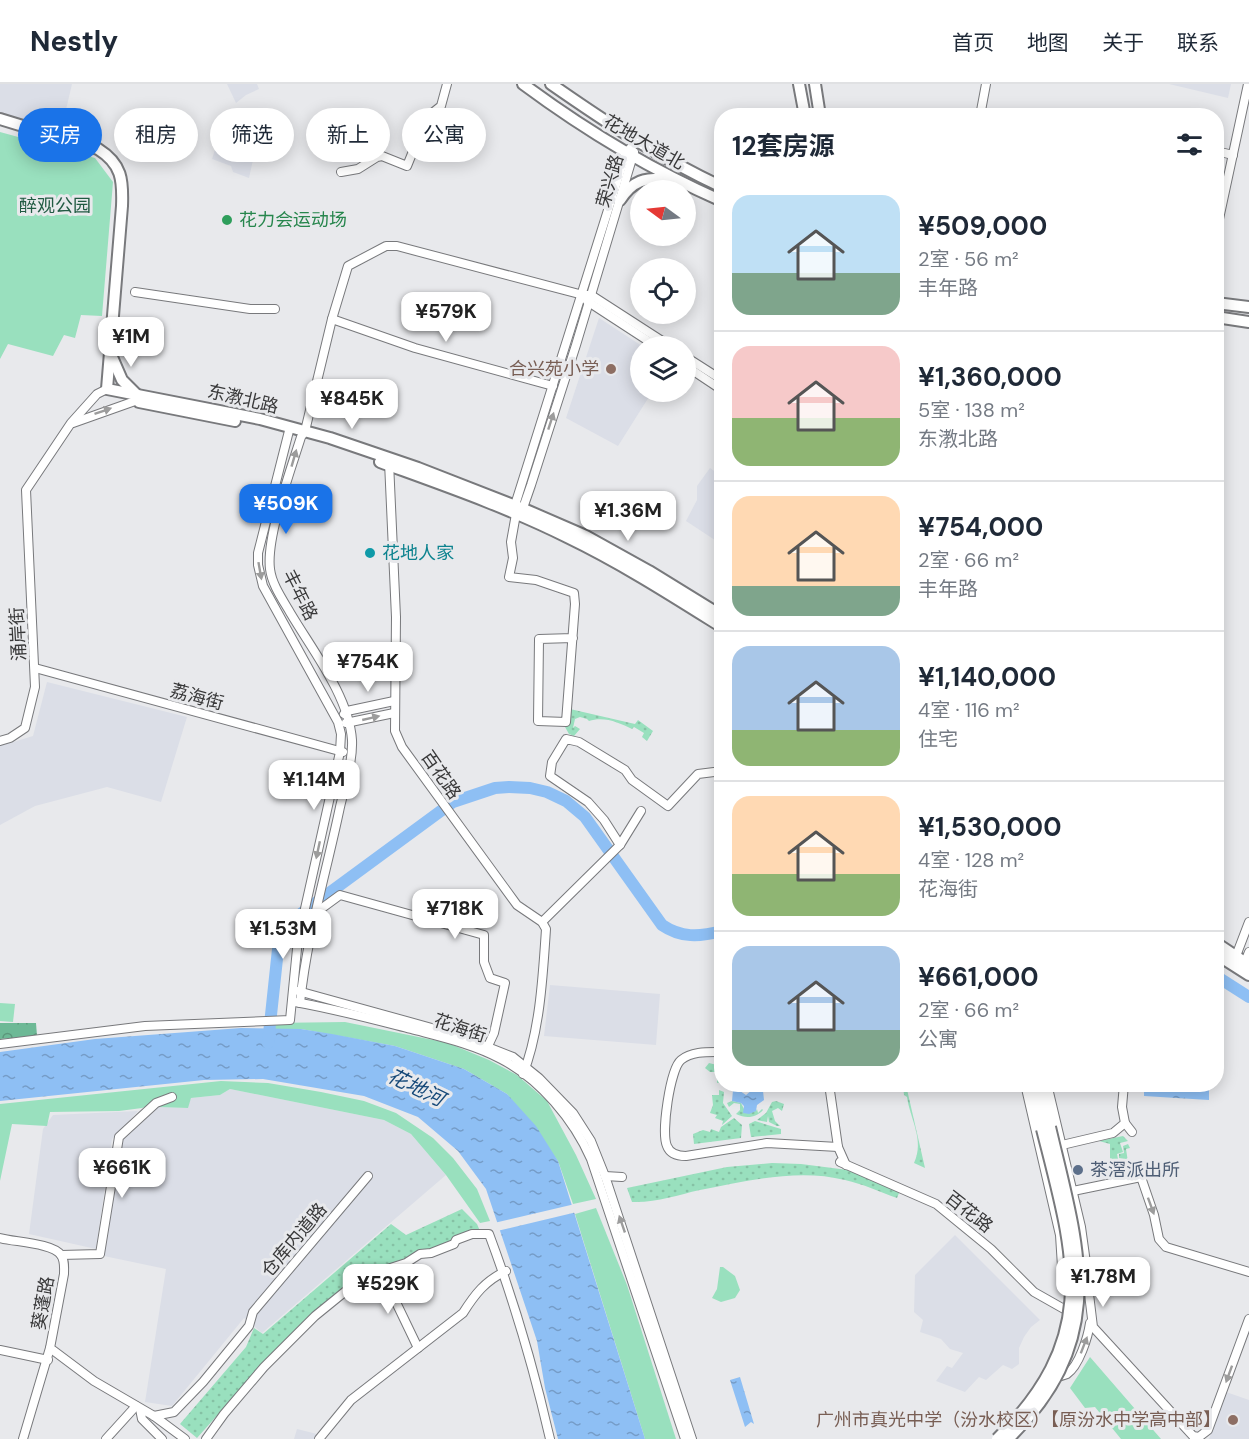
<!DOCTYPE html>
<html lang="zh">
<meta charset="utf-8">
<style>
:root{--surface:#fff;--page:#f2f2f3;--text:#1f2937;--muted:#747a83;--line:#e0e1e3;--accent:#1a73e8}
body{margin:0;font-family:"DM Sans","Noto Sans SC",sans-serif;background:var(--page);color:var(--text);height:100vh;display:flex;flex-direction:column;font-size:22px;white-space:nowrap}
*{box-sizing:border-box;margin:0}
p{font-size:20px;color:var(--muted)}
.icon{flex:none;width:33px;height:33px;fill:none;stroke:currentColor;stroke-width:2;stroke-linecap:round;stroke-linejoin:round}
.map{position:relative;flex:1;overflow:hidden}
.side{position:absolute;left:714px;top:24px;width:510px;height:984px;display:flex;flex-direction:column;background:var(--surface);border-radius:24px;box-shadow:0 3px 15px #0003}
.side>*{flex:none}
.top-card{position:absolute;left:18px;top:24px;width:570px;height:54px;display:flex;gap:12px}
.needle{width:39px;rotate:285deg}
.tools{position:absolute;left:630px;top:96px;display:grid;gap:12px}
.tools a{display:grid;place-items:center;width:66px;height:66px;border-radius:50%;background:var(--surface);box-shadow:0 3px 15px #0003;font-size:30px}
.price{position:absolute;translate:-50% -51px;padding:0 14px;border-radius:12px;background:#fff;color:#222;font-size:20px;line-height:39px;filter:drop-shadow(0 2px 3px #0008)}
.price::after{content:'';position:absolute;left:50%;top:36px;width:18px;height:14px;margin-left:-9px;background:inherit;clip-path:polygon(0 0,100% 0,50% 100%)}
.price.on{background:var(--accent);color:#fff}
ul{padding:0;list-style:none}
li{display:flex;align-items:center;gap:18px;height:150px;padding:0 18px}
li+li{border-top:2px solid var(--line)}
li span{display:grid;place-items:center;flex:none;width:168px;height:120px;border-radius:18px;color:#555}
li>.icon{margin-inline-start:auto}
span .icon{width:72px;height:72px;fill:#fffc;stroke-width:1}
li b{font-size:26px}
h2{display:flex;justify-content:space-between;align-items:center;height:72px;padding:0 18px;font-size:26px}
.tag{padding:0 21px;border-radius:27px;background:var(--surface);box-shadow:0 3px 15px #0003;font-size:21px;line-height:54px}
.tag.on{background:var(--accent);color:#fff}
header{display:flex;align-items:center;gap:36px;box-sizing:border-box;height:84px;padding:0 30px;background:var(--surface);border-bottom:2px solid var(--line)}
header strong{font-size:28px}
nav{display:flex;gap:33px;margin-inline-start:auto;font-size:21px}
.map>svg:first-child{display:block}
.built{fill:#dbdee7}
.grass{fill:url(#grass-dots)}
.forest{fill:url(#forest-crowns)}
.park{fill:#99e0be}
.water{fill:url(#water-ripples)}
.pier{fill:#e8e9ec}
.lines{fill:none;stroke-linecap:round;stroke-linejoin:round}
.river{stroke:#8ebff4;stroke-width:12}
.minor-casing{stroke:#78797c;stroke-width:10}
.major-casing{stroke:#78797c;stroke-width:14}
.minor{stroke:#fff;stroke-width:8}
.major{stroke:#fff;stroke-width:10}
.major-bridge-casing{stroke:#78797c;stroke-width:14;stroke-linecap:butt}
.major-bridge{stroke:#fff;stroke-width:10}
.oneway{fill:#9c9c9c}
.leisure-dot{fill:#2e9e5b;stroke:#e8e9ec;stroke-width:2}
.education-dot{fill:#8d6e63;stroke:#e8e9ec;stroke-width:2}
.culture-dot{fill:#0f9aa8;stroke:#e8e9ec;stroke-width:2}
.service-dot{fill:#5c6f8a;stroke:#e8e9ec;stroke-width:2}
.labels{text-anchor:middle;stroke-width:6;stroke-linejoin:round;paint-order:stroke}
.street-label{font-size:18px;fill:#39393a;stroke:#e8e9ec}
.park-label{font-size:18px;fill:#215b43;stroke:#e8e9ec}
.leisure-label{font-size:18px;fill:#27864d;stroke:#e8e9ec;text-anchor:start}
.education-label{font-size:18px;fill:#785e54;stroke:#e8e9ec;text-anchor:end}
.culture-label{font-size:18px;fill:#0d838f;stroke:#e8e9ec;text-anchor:start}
.service-label{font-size:18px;fill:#4e5e75;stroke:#e8e9ec;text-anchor:start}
.water-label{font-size:20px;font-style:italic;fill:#164979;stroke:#e8e9ec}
</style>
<header>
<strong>Nestly</strong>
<nav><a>首页</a><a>地图</a><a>关于</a><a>联系</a></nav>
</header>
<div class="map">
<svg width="1249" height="1355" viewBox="0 0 1249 1355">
<defs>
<pattern id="grass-dots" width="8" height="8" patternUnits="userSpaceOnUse" patternTransform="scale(1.5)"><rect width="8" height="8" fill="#99e0be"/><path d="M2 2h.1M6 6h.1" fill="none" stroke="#85c1a4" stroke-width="1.8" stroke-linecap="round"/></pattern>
<pattern id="forest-crowns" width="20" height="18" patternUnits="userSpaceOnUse" patternTransform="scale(1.5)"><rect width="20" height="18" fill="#6db996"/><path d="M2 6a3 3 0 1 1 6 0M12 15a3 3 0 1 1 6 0" fill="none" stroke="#5b977b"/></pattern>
<pattern id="water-ripples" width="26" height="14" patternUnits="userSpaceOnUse" patternTransform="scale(1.5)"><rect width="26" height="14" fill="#8ebff4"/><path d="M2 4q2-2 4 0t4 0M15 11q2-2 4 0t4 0" fill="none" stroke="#759cc7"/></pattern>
</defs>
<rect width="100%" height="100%" fill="#e8e9ec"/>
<!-- built -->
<g class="built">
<path d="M0 0H72L61 47 0 29Z"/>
<path d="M227 0H257L259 5 246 11 236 19Z"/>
<path d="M1169 0H1231L1228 14Z"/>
<path d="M240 24 251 29 259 36V49L249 94 233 88 231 82 212 75 220 50 228 37Z"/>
<path d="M599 234 642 262 640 308H652L618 362 566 334Z"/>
<path d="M710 384 721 392V460L686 437 697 416V402Z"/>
<path d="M47 598 187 633 161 718 107 703 35 722 0 741V662L33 652Z"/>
<path d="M550 901 660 910 656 961 544 952Z"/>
<path d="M230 1005 384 1036 411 1050 446 1091 262 1249 244 1234 172 1322 145 1318 166 1185 104 1172 119 1053 158 1023 187 1024 191 1014 220 1011Z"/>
<path d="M138 1027 112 1055 96 1165 29 1150 43 1045 53 1031Z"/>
<path d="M955 1151 1040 1236 1031 1243 1024 1253 1019 1264V1280L1012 1285 1003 1281 986 1296 979 1293 965 1308 936 1297 947 1282 952 1284 963 1269 950 1265 941 1255 920 1248 923 1236 914 1228 915 1191Z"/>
<path d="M1226 1308 1249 1316V1355H1209Z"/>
<path d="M297 1345 321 1351 317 1355H294Z"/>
</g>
<!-- grass -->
<g class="grass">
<path d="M570 625 635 640 638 636 653 647 647 657 642 653 644 649 634 643 632 645C620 639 604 632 589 637L587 635 580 633 575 635 573 644 575 642 580 645 574 652 569 650 565 643Z"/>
<path d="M709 979 721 982V998L717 999V988H710L705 984Z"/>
<path d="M903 1001H906L925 1084 914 1079C925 1056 910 1035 907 1013L904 1011Z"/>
<path d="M719 1006 724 1008 723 1019 732 1032 722 1041 723 1037 715 1034 717 1031 710 1029 713 1021 712 1011H719Z"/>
<path d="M732 1017 741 1019 744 1025 756 1027 757 1025 758 1029 762 1025 763 1026C756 1034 746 1035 736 1030L740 1026V1020L734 1019 729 1023 727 1019Z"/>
<path d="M776 1017 784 1020 782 1027 778 1024 772 1027 775 1037 780 1042H777L769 1038 768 1032 767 1038 757 1036 766 1029 772 1018Z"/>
<path d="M734 1034 742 1041 741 1054 694 1060 693 1050 703 1046 710 1048 711 1045 719 1048 721 1043Z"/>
<path d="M755 1037 781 1045V1050L751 1053 749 1040Z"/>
<path d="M1123 1052 1128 1057 1120 1059 1123 1068 1117 1070 1118 1075 1115 1076 1116 1081 1124 1080 1126 1087 1121 1089 1123 1094 1110 1096V1060L1099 1057Z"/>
<path d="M1128 1060 1130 1064 1126 1065 1130 1091 1136 1090 1135 1092 1124 1095 1123 1089 1127 1088 1124 1075 1119 1074V1070L1124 1069 1123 1062Z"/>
<path d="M772 1079 801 1080 848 1086 901 1104 897 1114C880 1108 863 1100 845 1096 798 1084 746 1097 700 1106 677 1111 656 1119 632 1118L627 1104 727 1083Z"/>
<path d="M462 1125 477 1140 480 1147 452 1159 418 1169 401 1178 367 1191 341 1206 278 1263 197 1354 180 1340 246 1263 254 1244 263 1250 391 1140 406 1151Z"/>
</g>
<!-- forest -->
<path class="forest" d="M0 939H36L37 952 0 955Z"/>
<!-- park -->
<g class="park">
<path d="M0 48 95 74 113 98 102 232 81 231 75 254 64 251 53 272 8 260 0 275Z"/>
<path d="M0 919 15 920 13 938 0 937Z"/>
<path d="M345 938 448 959 489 976 517 991 547 1017 576 1071 596 1115 573 1120 558 1077 507 1010 464 985 395 962 301 945H272L271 939Z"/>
<path d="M221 997 268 999 321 1008 364 1017 396 1029 433 1054 453 1074 477 1105 490 1137 480 1139 446 1091 411 1050 384 1036 230 1005 220 1011 191 1014 188 1024 158 1023 169 1014 142 1024 119 1027 50 1028 47 1042 12 1040 0 1097V1020Z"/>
<path d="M596 1124 627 1201 676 1355H645L575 1130Z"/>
<path d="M720 1183H723L735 1192 740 1206 735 1214 721 1218 712 1214 717 1205Z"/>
<path d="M1090 1273 1161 1355H1121L1095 1323 1085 1324 1070 1304Z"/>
</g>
<!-- water -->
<g class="water">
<path d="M241 944 301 945 332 950 395 962 464 985 507 1010 536 1042 558 1077 645 1355H558L545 1304 537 1257 486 1105 458 1067 418 1033 364 1012 263 995 204 996 0 1017V968L95 955Z"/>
<path d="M1144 1001H1206L1209 1004V1016L1144 1012Z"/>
<path d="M760 1003 763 1007 764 1016 757 1021 756 1027 749 1030 743 1029 744 1022 741 1019 732 1017 733 1006 740 1007 746 1011 752 1006Z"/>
<path d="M740 1293 754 1340 751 1338 745 1343 730 1296Z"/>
</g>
<!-- pier -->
<path class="pier" d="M575 1120 577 1128 497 1147 494 1139Z"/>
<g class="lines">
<!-- river -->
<g class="river">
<path d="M1216 892 1249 913"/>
<path d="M268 959 279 856 282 846 291 837 453 718 495 704 509 703 530 704 547 708 566 717 585 733 662 841C681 854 699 853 722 847"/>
</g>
<!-- minor casing -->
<g class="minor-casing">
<g id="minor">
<path d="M980 32 986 0"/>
<path d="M1216 67 1233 71"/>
<path d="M341 88 358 85 377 73 382 72 407 82 422 45 431 30 441 22 447 0"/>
<path d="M1216 149 1248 0"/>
<path d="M135 208 250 225H275"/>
<path d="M587 217 656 262"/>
<path d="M332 235 415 264 553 302"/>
<path d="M686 273 722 296"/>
<path d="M686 282 722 306"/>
<path d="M73 339 135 317"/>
<path d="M389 378 396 533 395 647 402 663 517 821 542 838 546 845C543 890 540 948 523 990"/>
<path d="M519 428 523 424 531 401 576 261 634 68"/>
<path d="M573 554 539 555 538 637 566 638 575 520 574 509 536 496 509 493 513 474 511 458 516 430 515 421 626 69 636 58"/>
<path d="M35 584 343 668"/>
<path d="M344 630 347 627 394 617"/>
<path d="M346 639 394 629"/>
<path d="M0 657 10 654 25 644 35 603 26 406 71 339 97 310 107 305"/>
<path d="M620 761 604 736 588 718 550 692 552 678 566 655 579 658 625 686 632 696 668 722 698 690 722 687"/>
<path d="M314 830 340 811 484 851V878L490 894 505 899 494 949 488 962"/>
<path d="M542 838 620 761 641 727"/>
<path d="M1236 872 1249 838"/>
<path d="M1245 878 1249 868"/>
<path d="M298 907 457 951 513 973 539 994 573 1029 591 1057 605 1092 692 1355"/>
<path d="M295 918C335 925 372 935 411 945 441 953 473 960 501 975 540 995 574 1036 591 1075L685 1355"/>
<path d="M300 919C307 851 326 790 340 723 345 702 353 677 352 656 349 613 313 567 291 530 283 516 272 501 270 485 266 453 291 385 301 353L305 347 332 235 348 182 386 162H397L583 211H591L670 262"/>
<path d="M0 960 145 942 290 936 297 865 302 838 340 668 341 650 338 638 263 502 258 481V469L290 343"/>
<path d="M722 968C708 968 692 967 681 976 670 985 661 1049 667 1062 670 1070 679 1072 686 1072L767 1059 838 1063"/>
<path d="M829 1000 838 1063 846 1081"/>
<path d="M1025 1000 1060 1151 1063 1198 1067 1203 1073 1205"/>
<path d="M1047 1000 1081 1143 1087 1186 1085 1200 1089 1210 1093 1243 1193 1352 1199 1353 1208 1346 1249 1235"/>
<path d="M1125 1039 1132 1048"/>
<path d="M1062 1061 1113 1049 1125 1039 1122 1023 1124 1000"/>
<path d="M840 1078 936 1120 991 1165 1034 1208 1064 1225"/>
<path d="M605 1092 622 1093"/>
<path d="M1073 1107 1141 1093 1154 1131 1159 1155 1166 1163 1249 1188"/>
<path d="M0 1154C14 1158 53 1159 61 1171 65 1177 64 1183 64 1190L50 1264 94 1297 154 1332 185 1355"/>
<path d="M61 1171 100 1170 119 1053 156 1019 172 1013"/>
<path d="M381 1187 418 1264"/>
<path d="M0 1266 48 1276"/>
<path d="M1052 1294C1057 1293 1062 1292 1067 1290 1079 1282 1088 1253 1090 1239"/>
<path d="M140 1325 142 1335 162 1355"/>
<path d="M154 1332 174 1328 203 1298 249 1242 253 1228 368 1092"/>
<path d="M23 1355 50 1264"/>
<path d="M106 1355 136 1322"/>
<path d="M206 1355 224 1330 264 1283 315 1232 347 1206 378 1188 406 1179 420 1170 431 1169 454 1160 456 1156 472 1150H489C514 1217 534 1285 550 1355"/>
<path d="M319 1355 351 1316 463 1229C475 1210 485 1197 506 1187"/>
</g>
</g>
<!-- major casing -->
<g class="major-casing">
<g id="major">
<path d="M523 0C585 46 651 86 722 117"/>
<path d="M551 0C607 39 660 74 722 103"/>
<path d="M799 0 805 32"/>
<path d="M815 0 820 32"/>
<path d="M0 35 98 65C122 80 123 96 122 122L107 305 260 335 330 354 418 384 526 426 586 452 649 487 722 532"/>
<path d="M620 116C633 96 644 94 668 95"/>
<path d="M1216 219 1249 223"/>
<path d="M1216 233 1249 238"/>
<path d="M112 273 122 296 136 310"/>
<path d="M139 318 235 337"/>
<path d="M380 378C443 401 507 423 567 453 621 479 671 511 722 543"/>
<path d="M1216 859 1249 881"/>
<path d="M1216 870 1249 891"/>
<path d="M1032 1000 1042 1045"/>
<path d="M1041 1000 1050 1043"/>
</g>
</g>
<!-- minor -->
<use href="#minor" class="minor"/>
<!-- major -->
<use href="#major" class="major"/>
<!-- major-bridge casing -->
<g class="major-bridge-casing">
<g id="major-bridge">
<path d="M997 1355C1102 1252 1074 1172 1042 1045"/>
<path d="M1008 1355C1111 1254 1079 1166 1050 1043"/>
</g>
</g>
<!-- major-bridge -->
<use href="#major-bridge" class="major-bridge"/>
</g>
<!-- one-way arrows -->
<defs><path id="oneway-solid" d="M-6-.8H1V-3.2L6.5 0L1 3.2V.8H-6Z" transform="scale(1.5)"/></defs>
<g class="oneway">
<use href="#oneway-solid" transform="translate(103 327) rotate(-19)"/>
<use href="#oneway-solid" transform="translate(551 337) rotate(-72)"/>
<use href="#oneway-solid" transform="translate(294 374) rotate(-74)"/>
<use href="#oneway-solid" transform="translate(260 487) rotate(80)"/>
<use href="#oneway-solid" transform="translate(371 634) rotate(-13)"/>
<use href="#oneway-solid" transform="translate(318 766) rotate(102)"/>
<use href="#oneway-solid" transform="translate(1151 1122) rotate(70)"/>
<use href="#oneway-solid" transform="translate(622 1140) rotate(-109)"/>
<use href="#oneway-solid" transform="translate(1084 1261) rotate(-69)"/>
<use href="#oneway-solid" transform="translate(1229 1290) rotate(110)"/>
</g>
<!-- markers -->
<circle class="leisure-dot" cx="227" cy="136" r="6"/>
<g class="education-dot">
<circle cx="611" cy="285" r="6"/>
<circle cx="1233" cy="1336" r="6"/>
</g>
<circle class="culture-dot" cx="370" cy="469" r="6"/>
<circle class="service-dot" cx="1078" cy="1086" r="6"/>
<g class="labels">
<!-- street labels -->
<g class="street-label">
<text transform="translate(644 58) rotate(30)" y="6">花地大道北</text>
<text transform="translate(610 97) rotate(-74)" y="6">荣兴路</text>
<text transform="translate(243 315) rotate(13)" y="6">东漖北路</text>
<text transform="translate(300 511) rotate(63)" y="6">丰年路</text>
<text transform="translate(18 550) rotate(-93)" y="6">涌岸街</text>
<text transform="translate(197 613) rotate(15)" y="6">荔海街</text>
<text transform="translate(441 691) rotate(55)" y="6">百花路</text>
<text transform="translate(460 944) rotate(18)" y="6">花海街</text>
<text transform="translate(969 1128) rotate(38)" y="6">百花路</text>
<text transform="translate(294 1156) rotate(-50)" y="6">仓库内道路</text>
<text transform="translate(43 1219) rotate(-80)" y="6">葵蓬路</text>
</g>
<!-- park labels -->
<g class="park-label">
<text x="55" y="128">醉观公园</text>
</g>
<!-- leisure labels -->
<g class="leisure-label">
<text x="239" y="142">花力会运动场</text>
</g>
<!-- education labels -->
<g class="education-label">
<text x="599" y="291">合兴苑小学</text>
<text x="1221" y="1342">广州市真光中学（汾水校区）【原汾水中学高中部】</text>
</g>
<!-- culture labels -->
<g class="culture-label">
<text x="382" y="475">花地人家</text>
</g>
<!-- service labels -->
<g class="service-label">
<text x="1090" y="1092">茶滘派出所</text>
</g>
<!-- water labels -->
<g class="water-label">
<text transform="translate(416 1003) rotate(26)" y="7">花地河</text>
</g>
</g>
</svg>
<div class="tools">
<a><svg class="needle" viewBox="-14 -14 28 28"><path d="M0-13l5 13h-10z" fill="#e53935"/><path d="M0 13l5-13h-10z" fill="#747a83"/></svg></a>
<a><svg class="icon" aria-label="locate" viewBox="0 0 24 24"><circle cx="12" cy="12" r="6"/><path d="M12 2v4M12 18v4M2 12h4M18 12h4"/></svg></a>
<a><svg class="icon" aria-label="layers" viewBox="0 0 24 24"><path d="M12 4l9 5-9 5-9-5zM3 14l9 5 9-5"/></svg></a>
</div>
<b class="price" style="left:446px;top:259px">¥579K</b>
<b class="price" style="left:131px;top:284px">¥1M</b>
<b class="price" style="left:352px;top:346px">¥845K</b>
<b class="price on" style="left:286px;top:451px">¥509K</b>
<b class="price" style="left:628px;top:458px">¥1.36M</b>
<b class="price" style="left:368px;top:609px">¥754K</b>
<b class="price" style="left:314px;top:727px">¥1.14M</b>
<b class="price" style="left:455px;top:856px">¥718K</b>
<b class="price" style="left:283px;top:876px">¥1.53M</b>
<b class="price" style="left:122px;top:1115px">¥661K</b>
<b class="price" style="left:1103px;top:1224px">¥1.78M</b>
<b class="price" style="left:388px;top:1231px">¥529K</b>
<div class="top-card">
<a class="tag on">买房</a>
<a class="tag">租房</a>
<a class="tag">筛选</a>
<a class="tag">新上</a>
<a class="tag">公寓</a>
</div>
<section class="side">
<h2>12套房源<svg class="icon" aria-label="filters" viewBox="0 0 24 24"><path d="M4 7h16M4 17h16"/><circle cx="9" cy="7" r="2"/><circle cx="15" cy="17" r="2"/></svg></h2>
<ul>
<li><span style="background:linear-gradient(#bfe0f5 65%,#7fa58c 0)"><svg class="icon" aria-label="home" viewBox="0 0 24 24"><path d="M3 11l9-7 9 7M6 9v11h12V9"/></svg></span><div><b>¥509,000</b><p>2室 · 56 m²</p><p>丰年路</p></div></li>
<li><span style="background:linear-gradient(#f6c9c9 60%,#8fb573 0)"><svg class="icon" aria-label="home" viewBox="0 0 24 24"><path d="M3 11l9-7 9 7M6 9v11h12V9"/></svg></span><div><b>¥1,360,000</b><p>5室 · 138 m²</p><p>东漖北路</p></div></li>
<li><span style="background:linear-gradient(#ffd9b3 75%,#7fa58c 0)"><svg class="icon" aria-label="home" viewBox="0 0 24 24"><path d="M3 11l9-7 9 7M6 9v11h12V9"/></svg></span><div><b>¥754,000</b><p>2室 · 66 m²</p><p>丰年路</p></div></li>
<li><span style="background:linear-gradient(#a9c7e8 70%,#8fb573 0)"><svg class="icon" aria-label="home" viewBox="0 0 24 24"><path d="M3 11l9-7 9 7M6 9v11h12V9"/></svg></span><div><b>¥1,140,000</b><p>4室 · 116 m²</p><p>住宅</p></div></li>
<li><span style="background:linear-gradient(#ffd9b3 65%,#8fb573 0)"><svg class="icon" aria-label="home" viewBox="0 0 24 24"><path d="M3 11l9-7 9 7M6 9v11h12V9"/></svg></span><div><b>¥1,530,000</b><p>4室 · 128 m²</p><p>花海街</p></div></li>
<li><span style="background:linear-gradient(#a9c7e8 70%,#7fa58c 0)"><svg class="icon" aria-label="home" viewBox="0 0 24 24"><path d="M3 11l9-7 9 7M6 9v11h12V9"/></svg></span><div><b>¥661,000</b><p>2室 · 66 m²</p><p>公寓</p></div></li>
</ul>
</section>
</div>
